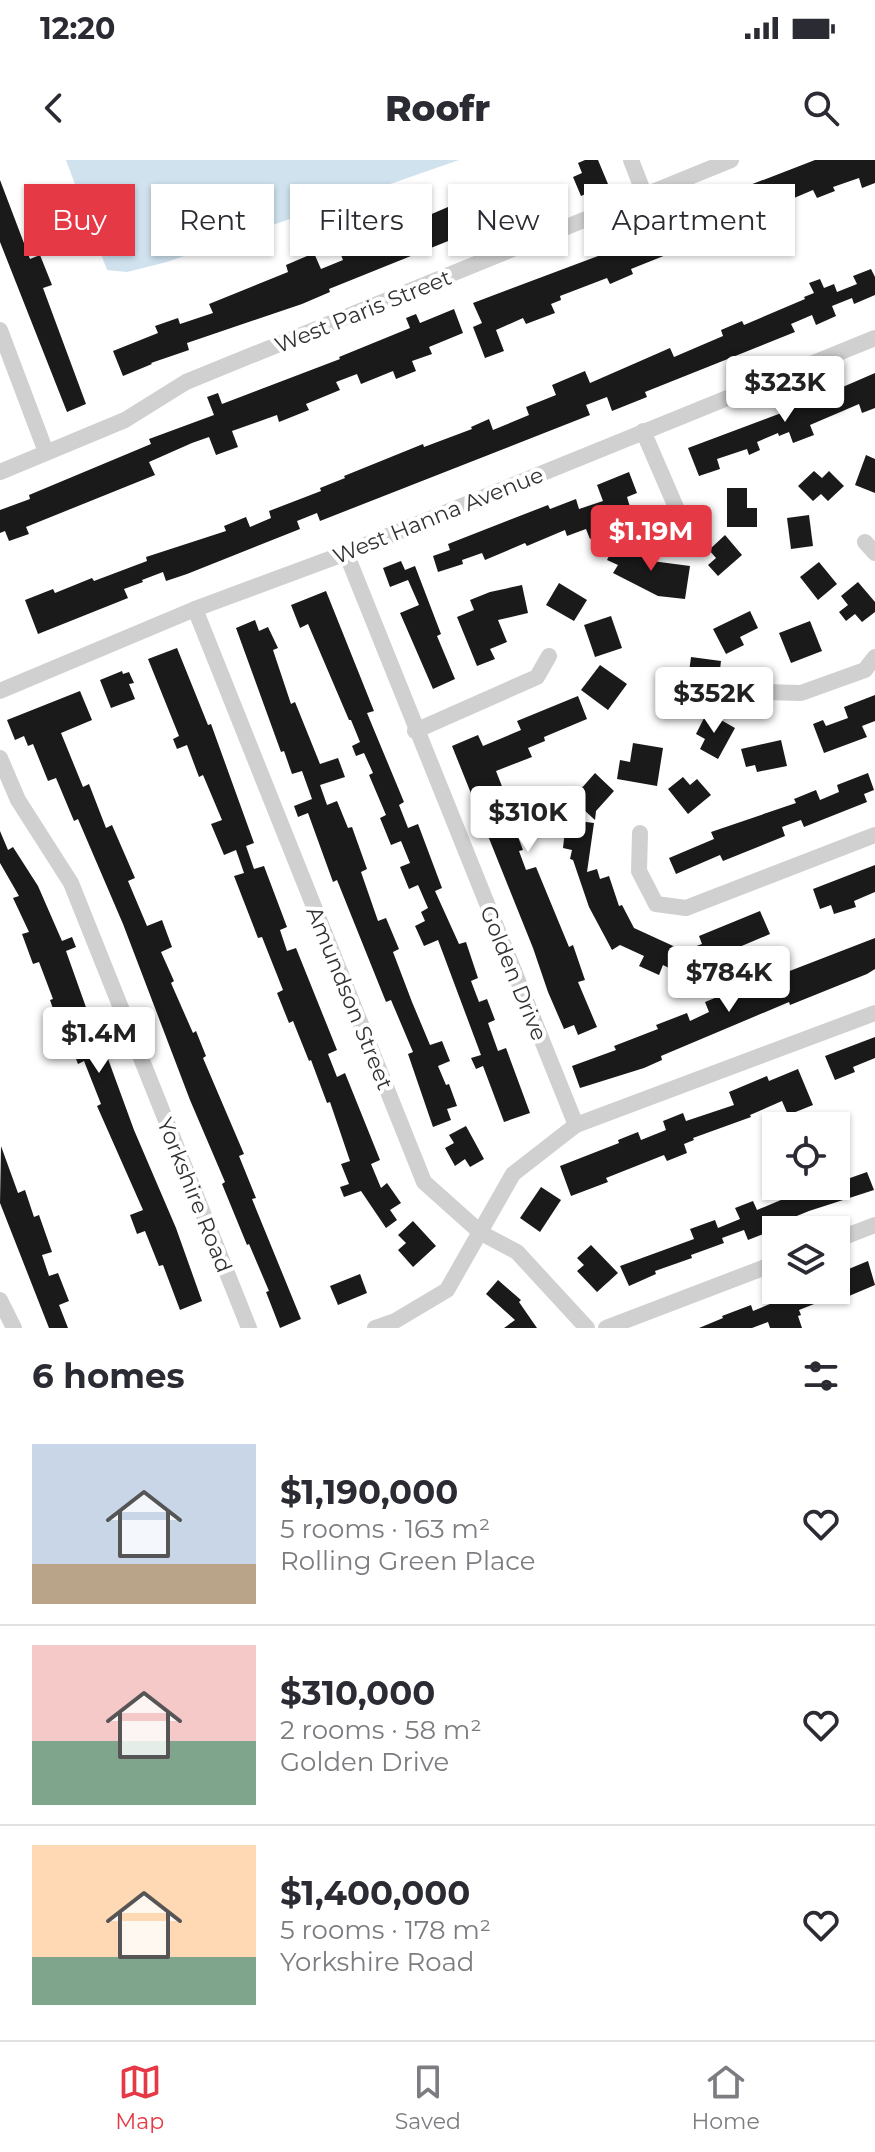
<!DOCTYPE html>
<meta charset="utf-8">
<style>
:root{--surface:#fff;--page:#f2f2f3;--text:#2b2b33;--muted:#7c7c81;--line:#e1e1e2;--accent:#e63946}
body{margin:0;font-family:Montserrat,sans-serif;background:var(--page);color:var(--text);height:100vh;display:flex;flex-direction:column;font-size:30px;white-space:nowrap}
*{box-sizing:border-box;margin:0}
p{font-size:26px;color:var(--muted)}
.icon{flex:none;width:44px;height:44px;fill:none;stroke:currentColor;stroke-width:2;stroke-linecap:round;stroke-linejoin:round}
.map{position:relative;height:1168px;overflow:hidden}
.side{display:flex;flex-direction:column;background:var(--surface);flex:1}
.side>*{flex:none}
.banner{position:absolute;left:24px;top:24px;width:828px;height:72px;display:flex;gap:16px}
.buttons{position:absolute;left:762px;top:952px;display:grid;gap:16px}
.buttons a{display:grid;place-items:center;width:88px;height:88px;border-radius:0px;background:var(--surface);box-shadow:0 2px 6px #0004;font-size:40px}
.price{position:absolute;translate:-50% -68px;padding:0 18px;border-radius:8px;background:#fff;color:#222;font-size:26px;line-height:52px;filter:drop-shadow(0 2px 4px #0008)}
.price::after{content:'';position:absolute;left:50%;top:48px;width:24px;height:18px;margin-left:-12px;background:inherit;clip-path:polygon(0 0,100% 0,50% 100%)}
.price.selected{background:var(--accent);color:#fff}
ul{padding:0;list-style:none}
li{display:flex;align-items:center;gap:24px;height:200px;padding:0 32px}
li+li{border-top:2px solid var(--line)}
li span{display:grid;place-items:center;flex:none;width:224px;height:160px;border-radius:0px;color:#555}
li>.icon{margin-inline-start:auto}
span .icon{width:96px;height:96px;fill:#fffc;stroke-width:1}
li b{font-size:34px}
h2{display:flex;justify-content:space-between;align-items:center;height:96px;padding:0 32px;font-size:34px}
.tag{padding:0 28px;border-radius:0px;background:var(--surface);box-shadow:0 2px 6px #0004;font-size:28px;line-height:72px}
.tag.selected{background:var(--accent);color:#fff}
.status{display:flex;justify-content:space-between;align-items:center;height:56px;padding:0 40px;background:var(--surface);direction:ltr}
.status svg{height:22px;fill:currentColor}
header{display:flex;justify-content:space-between;align-items:center;height:104px;padding:0 32px;background:var(--surface);font-size:36px;font-weight:800}
.tabs{display:flex;justify-content:space-around;align-items:center;height:112px;border-top:2px solid var(--line);background:var(--surface);font-size:22px;color:var(--muted)}
.tabs a{display:grid;justify-items:center;gap:4px}
.tabs .selected{color:var(--accent)}
.map>svg:first-child{display:block}
.water{fill:#cfe2ee}
.building{fill:#1a1a1a}
.lines{fill:none;stroke-linecap:round;stroke-linejoin:round}
.minor{stroke:#d0d0d0;stroke-width:16}
.labels{text-anchor:middle;stroke-width:8;stroke-linejoin:round;paint-order:stroke}
.street-label{font-size:22px;fill:#333;stroke:#fff}
</style>
<div class="status"><b>12:20</b><svg viewBox="0 0 49 12"><path d="M0 12V9h3v3zM5 12V6h3v6zM10 12V3h3v9zM15 12V0h3v12zM26 1h20v11H26zM47 4h2v5h-2z"/></svg></div>
<header><svg class="icon" aria-label="back" viewBox="0 0 24 24"><path d="M15 5l-7 7 7 7"/></svg>Roofr<svg class="icon" aria-label="search" viewBox="0 0 24 24"><circle cx="10" cy="10" r="6"/><path d="M15 15l6 6"/></svg></header>
<div class="map">
<svg width="875" height="1168" viewBox="0 0 875 1168">
<rect width="100%" height="100%" fill="#fff"/>
<!-- water -->
<path class="water" d="M66 0H459L167 102 127 112 107 110Z"/>
<!-- building -->
<g class="building">
<path d="M585 0H598L608 24 581 36 573 17 582 13 578 3Z"/>
<path d="M815 0H875V23L862 28 859 18 833 27 835 31 817 38 813 30 744 59 741 50 720 58 722 62 712 66 716 75 631 109 633 114 610 124 607 118 560 136 561 140 551 144 555 153 526 164 523 158 496 170 504 191 485 198 473 167 482 163 473 143 598 96 686 59 685 56 725 40 724 35Z"/>
<path d="M0 20 30 99 40 95 52 125 43 128 86 244 67 252 0 82Z"/>
<path d="M539 24 548 46 475 74 473 71 329 129 330 132 302 144 187 183 189 190 151 203 152 204 123 216 113 191 158 173 155 166 178 158 180 164 213 153 209 144 288 112 286 105 314 93 321 109 343 100 335 80 359 71 367 91 407 76 394 43 404 39 413 62 462 41 460 37 472 32 475 42 498 33 500 40Z"/>
<path d="M871 109 875 117V135L854 144 852 138 832 146 836 156 816 165 812 155 791 164 795 172 645 232 647 237 612 251 607 237 586 245 590 255 320 361 317 353 297 361 300 369 187 414 166 421 163 412 142 420 143 422 124 429 128 438 38 474 25 440 53 429 55 433 92 418 94 421 147 401 146 397 226 371 224 366 246 357 250 367 271 358 269 351 321 331 320 328 345 318 344 316 423 284 424 287 472 269 471 267 489 259 493 270 529 255 526 247 556 235 552 225 585 211 590 223 670 188 674 197 723 176 721 170 742 161 744 165 805 139 804 137 814 133 809 123 820 119 824 128 834 124 837 132 857 124 853 116Z"/>
<path d="M454 149 463 173 429 187 432 194 412 201 416 211 396 219 393 211 361 224 357 214 336 222 340 230 306 244 309 250 279 262 277 255 232 271 238 287 216 295 209 277 192 283 149 302 155 315 26 367 29 374 9 381 5 371 0 373V350L30 339 29 335 151 284 149 279 214 255 207 237 218 233 222 244 340 199 339 197 410 168 406 158 416 154 420 163Z"/>
<path d="M875 213V248L862 253 859 244 810 265 814 275 793 283 789 272 779 276 778 273 757 282 760 290 749 295 747 289 717 299 720 309 699 316 688 288 792 249Z"/>
<path d="M866 295 875 299V333L855 325Z"/>
<path d="M814 311 822 318 829 311 844 326 828 341 821 334 813 341 798 326Z"/>
<path d="M629 312 637 333 627 337 630 347 604 357 609 372 590 379 586 369 567 376 565 370 527 386 525 383 485 400 482 393 462 400 463 404 438 412 433 396 450 390 448 384 548 345 550 349 576 339 579 349 603 341 597 325Z"/>
<path d="M727 328H747V348H757V367H727Z"/>
<path d="M809 355 813 386 791 389 787 358Z"/>
<path d="M725 375 742 395 718 416 708 405 716 398 709 390Z"/>
<path d="M616 382 652 401 690 406 685 439 658 436 613 413 618 405 607 400Z"/>
<path d="M401 401 405 410 415 406 441 474 437 476 455 519 433 529 400 453 419 445 408 420 390 427 383 408Z"/>
<path d="M819 402 837 424 818 440 800 417Z"/>
<path d="M858 422 875 442V452L862 462 855 454 846 461 839 452 848 445 841 436Z"/>
<path d="M559 423 587 440 574 461 546 445Z"/>
<path d="M522 425 528 453 498 460 507 482 490 489 495 499 477 506 457 457 474 450 470 440 490 432Z"/>
<path d="M326 431 374 551 367 553 404 642 399 645 408 668 418 664 442 728 435 731 459 784 466 782 478 818 471 821 479 842 487 839 495 860 488 863 498 891 506 888 530 953 504 962 483 906 476 909 471 898 481 895 438 780 424 786 415 766 425 761 421 752 428 748 418 725 409 729 400 707 410 703 401 681 391 685 380 658 386 655 369 615 373 613 364 593 356 596 352 586 360 582 351 560H349L308 464 300 468 291 445Z"/>
<path d="M750 451 758 468 740 477 744 485 726 494 713 469Z"/>
<path d="M611 456 622 488 595 497 584 465Z"/>
<path d="M255 460 259 471 268 467 278 488 273 490 291 544 295 542 320 604 338 598 345 617 320 625 327 645 337 641 348 668 352 667 367 709 361 712 378 761 386 758 399 789 393 792 412 842 430 885 442 881 450 901 438 906 446 925 449 924 457 946 447 949 451 960 433 967 408 894 413 892 391 840 386 842 337 720 333 722 308 653 298 657 294 646 312 639 302 611 292 614 284 591 281 592 236 468Z"/>
<path d="M810 461 822 491 791 503 779 473Z"/>
<path d="M177 488 208 565 211 564 254 683 246 686 254 709 264 706 287 767 280 770 287 791 296 788 337 890 328 894 337 917 345 913 380 1000 371 1004 381 1028 387 1023 401 1043 390 1050 397 1060 386 1068 361 1031 344 1037 340 1027 349 1024 341 1004 350 1001 330 942 327 943 311 900 309 901 293 861 289 863 277 833 283 830 262 777 258 778 234 716 244 713 236 690 224 695 211 664 222 660 203 615 199 617 187 585 177 589 173 579 179 576 148 499Z"/>
<path d="M691 497 721 501 717 535 697 532 698 521 688 520Z"/>
<path d="M600 505 627 524 608 550 581 530Z"/>
<path d="M122 511 123 514 129 512 134 523 129 524 135 539 111 548 100 520Z"/>
<path d="M80 531 92 560 61 573 83 627 89 624 106 668 112 665 135 718 128 721 147 766 162 760 172 787 161 792 174 821 171 823 193 873 196 871 206 896 203 898 244 994 239 996 256 1038 252 1039 301 1159 280 1168 266 1132 269 1131 249 1084 247 1085 222 1024 225 1022 190 940 123 764 78 659 74 661 56 618 48 621 33 584 28 586 24 576 15 580 7 560Z"/>
<path d="M875 535V561L862 566 867 577 824 593 813 564 823 560 826 566 848 558 844 547Z"/>
<path d="M578 536 587 559 544 577 545 581 528 588 532 597 496 611 514 657 510 656 523 690 519 691 526 710 536 707 569 787 573 785 585 820 578 822 597 867 578 875 574 865 564 869 548 832 533 788 452 586 478 575 483 586 521 570 517 561Z"/>
<path d="M707 552 735 568 718 599 700 589 705 579 696 574Z"/>
<path d="M781 580 787 606 757 612 755 605 746 607 741 589Z"/>
<path d="M633 583 663 588 657 626 617 619 620 600 630 602Z"/>
<path d="M595 613 614 631 596 651 595 660 572 639Z"/>
<path d="M868 613 874 630 864 634 867 642 804 667 801 660 782 667 785 676 723 701 720 695 676 714 669 698 714 679 711 672 796 643 794 639 816 630 820 640 839 632 837 625Z"/>
<path d="M683 617 690 625 697 619 711 635 688 654 668 629Z"/>
<path d="M532 647 550 651 548 657 594 663 587 712 597 709 600 719 609 716 619 746 622 745 634 768 682 790 673 810 663 805 659 815 639 806 644 796 620 785 612 790 589 747 573 700 570 699 572 690 563 688 565 670 528 661Z"/>
<path d="M0 671 8 690 13 687 38 726 62 781 72 777 76 787 66 791 93 867 96 866 134 970 176 1068 202 1141 180 1150 163 1105 159 1106 145 1071 137 1074 130 1055 143 1050 97 946 101 944 84 901 78 904 64 868 60 869 50 840 53 839 39 802 33 804 22 774 29 772 13 738 19 736 0 703Z"/>
<path d="M875 705V732L854 741 856 747 834 754 831 745 820 749 813 729Z"/>
<path d="M760 751 770 774 697 805 691 788 702 784 699 776Z"/>
<path d="M875 778V809L867 814 790 845 789 842 661 896 662 900 644 908 580 928 572 906 616 890 614 886 658 869 656 865 687 853 690 861 709 852 705 842 727 833 729 840 788 815 787 812Z"/>
<path d="M875 877V898L853 907 855 912 835 920 825 896Z"/>
<path d="M798 909 813 945 788 955 782 941 750 955 751 957 693 978 694 980 684 984 687 993 667 1001 664 995 606 1018 608 1022 571 1036 560 1006 619 983 618 980 638 972 641 980 666 970 663 961 683 953 686 961 734 945 729 932 767 916 769 921Z"/>
<path d="M466 966 484 999 470 1007 465 999 455 1006 445 988 454 983 449 975Z"/>
<path d="M1 986 18 1033 25 1030 34 1057 39 1055 52 1092 42 1095 49 1116 58 1113 69 1141 59 1145 68 1168H49L0 1043Z"/>
<path d="M867 1012 874 1030 809 1051 765 1069 766 1073 748 1080 744 1070 722 1078 724 1083 691 1095 692 1098 655 1111 656 1114 629 1126 620 1106 694 1079 690 1069 715 1060 718 1068 740 1059 735 1048 753 1041 757 1050 814 1026H836V1023Z"/>
<path d="M541 1027 561 1040 540 1072 520 1058Z"/>
<path d="M413 1061 436 1086 413 1107 398 1090 406 1083 398 1075Z"/>
<path d="M591 1085 618 1113 597 1132 577 1111 584 1105 577 1098Z"/>
<path d="M868 1101 875 1125 849 1136 847 1131 799 1150 801 1155 798 1156 802 1168H770L768 1162 752 1168H699L723 1158 722 1156 751 1145 753 1151 804 1130H846L839 1113Z"/>
<path d="M360 1114 367 1133 338 1145 330 1126Z"/>
<path d="M498 1120 521 1140 519 1142 537 1168H504L515 1160 486 1134Z"/>
</g>
<g class="lines">
<!-- minor -->
<g class="minor">
<path d="M631 0 645 36"/>
<path d="M0 170 46 292"/>
<path d="M643 271 678 352"/>
<path d="M0 312 125 260 186 222 731 0"/>
<path d="M865 382 875 393"/>
<path d="M346 393 576 965"/>
<path d="M195 449 424 1022 481 1073 517 1092 587 1168"/>
<path d="M0 531 195 449 346 393 875 178"/>
<path d="M764 532 801 533 865 510 875 497"/>
<path d="M415 571 537 517 549 496"/>
<path d="M0 598 18 640 71 723 249 1168"/>
<path d="M640 673 639 711 656 744 686 748 875 675"/>
<path d="M836 1080 875 1065"/>
<path d="M0 1140 14 1168"/>
<path d="M375 1168 395 1161 447 1130 513 1014 576 965 875 853"/>
<path d="M606 1168 776 1103"/>
</g>
</g>
<g class="labels">
<!-- street labels -->
<g class="street-label">
<text transform="translate(363 151) rotate(-22)" y="8">West Paris Street</text>
<text transform="translate(438 355) rotate(-22)" y="8">West Hanna Avenue</text>
<text transform="translate(514 813) rotate(68)" y="8">Golden Drive</text>
<text transform="translate(350 838) rotate(68)" y="8">Amundson Street</text>
<text transform="translate(195 1035) rotate(68)" y="8">Yorkshire Road</text>
</g>
</g>
</svg>
<div class="buttons">
<a><svg class="icon" aria-label="locate" viewBox="0 0 24 24"><circle cx="12" cy="12" r="6"/><path d="M12 2v4M12 18v4M2 12h4M18 12h4"/></svg></a>
<a><svg class="icon" aria-label="layers" viewBox="0 0 24 24"><path d="M12 4l9 5-9 5-9-5zM3 14l9 5 9-5"/></svg></a>
</div>
<b class="price" style="left:785px;top:264px">$323K</b>
<b class="price selected" style="left:651px;top:413px">$1.19M</b>
<b class="price" style="left:714px;top:575px">$352K</b>
<b class="price" style="left:528px;top:694px">$310K</b>
<b class="price" style="left:729px;top:854px">$784K</b>
<b class="price" style="left:99px;top:915px">$1.4M</b>
<div class="banner">
<a class="tag selected">Buy</a>
<a class="tag">Rent</a>
<a class="tag">Filters</a>
<a class="tag">New</a>
<a class="tag">Apartment</a>
</div>
</div>
<section class="side">
<h2>6 homes<svg class="icon" aria-label="filters" viewBox="0 0 24 24"><path d="M4 7h16M4 17h16"/><circle cx="9" cy="7" r="2"/><circle cx="15" cy="17" r="2"/></svg></h2>
<ul>
<li><span style="background:linear-gradient(#c9d6e8 75%,#b9a48a 0)"><svg class="icon" aria-label="home" viewBox="0 0 24 24"><path d="M3 11l9-7 9 7M6 9v11h12V9"/></svg></span><div><b>$1,190,000</b><p>5 rooms · 163 m²</p><p>Rolling Green Place</p></div><svg class="icon" aria-label="heart" viewBox="0 0 24 24"><path d="M12 20l-8-8c-3-5 5-10 8-4 3-6 11-1 8 4z"/></svg></li>
<li><span style="background:linear-gradient(#f6c9c9 60%,#7fa58c 0)"><svg class="icon" aria-label="home" viewBox="0 0 24 24"><path d="M3 11l9-7 9 7M6 9v11h12V9"/></svg></span><div><b>$310,000</b><p>2 rooms · 58 m²</p><p>Golden Drive</p></div><svg class="icon" aria-label="heart" viewBox="0 0 24 24"><path d="M12 20l-8-8c-3-5 5-10 8-4 3-6 11-1 8 4z"/></svg></li>
<li><span style="background:linear-gradient(#ffd9b3 70%,#7fa58c 0)"><svg class="icon" aria-label="home" viewBox="0 0 24 24"><path d="M3 11l9-7 9 7M6 9v11h12V9"/></svg></span><div><b>$1,400,000</b><p>5 rooms · 178 m²</p><p>Yorkshire Road</p></div><svg class="icon" aria-label="heart" viewBox="0 0 24 24"><path d="M12 20l-8-8c-3-5 5-10 8-4 3-6 11-1 8 4z"/></svg></li>
</ul>
</section>
<nav class="tabs">
<a class="selected"><svg class="icon" aria-label="map" viewBox="0 0 24 24"><path d="M3 6l6-2 6 2 6-2v14l-6 2-6-2-6 2zM9 4v14M15 6v14"/></svg>Map</a>
<a><svg class="icon" aria-label="saved" viewBox="0 0 24 24"><path d="M7 4h10v16l-5-4-5 4z"/></svg>Saved</a>
<a><svg class="icon" aria-label="home" viewBox="0 0 24 24"><path d="M3 11l9-7 9 7M6 9v11h12V9"/></svg>Home</a>
</nav>
